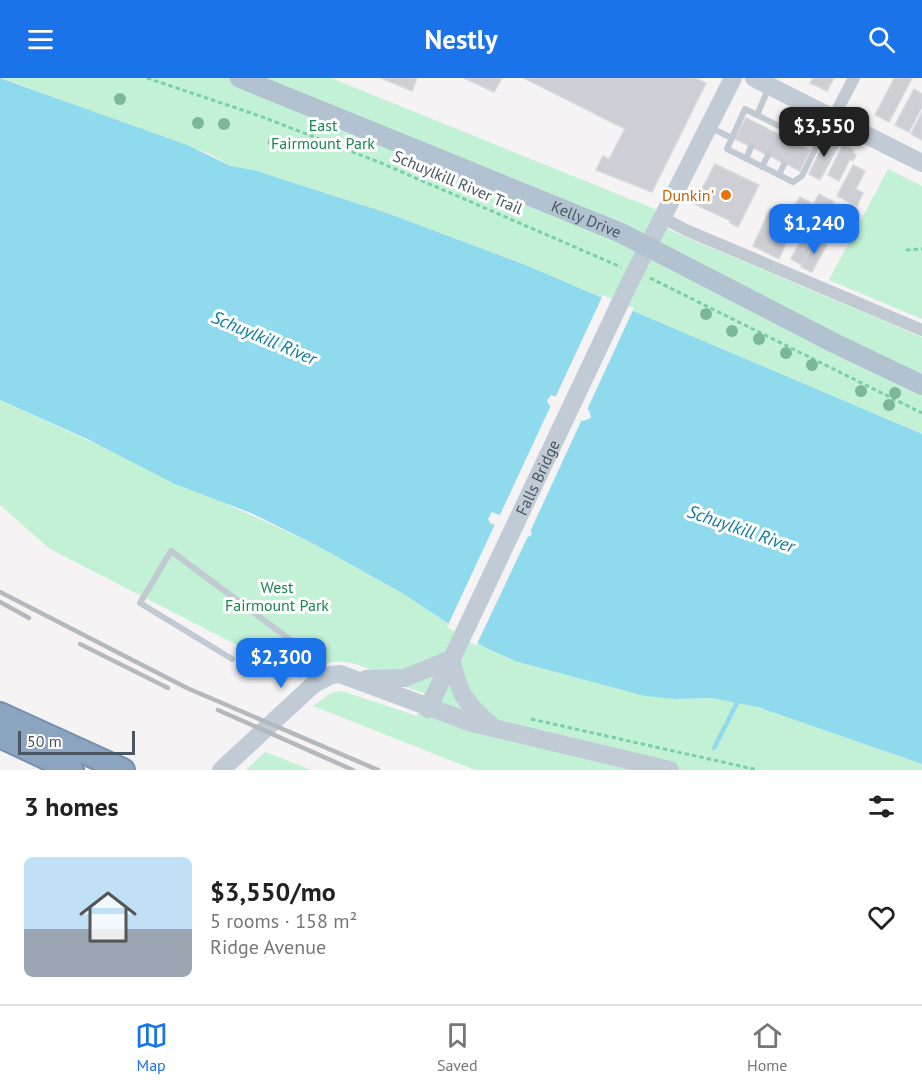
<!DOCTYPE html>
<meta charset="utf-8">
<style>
:root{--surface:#fff;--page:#f6f6f6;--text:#222;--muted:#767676;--line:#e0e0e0;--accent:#1a73e8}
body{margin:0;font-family:"PT Sans",sans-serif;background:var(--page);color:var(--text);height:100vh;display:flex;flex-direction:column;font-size:22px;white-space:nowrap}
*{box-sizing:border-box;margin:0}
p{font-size:20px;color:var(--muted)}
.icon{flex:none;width:33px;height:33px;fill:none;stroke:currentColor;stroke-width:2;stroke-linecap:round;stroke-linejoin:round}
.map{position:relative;height:692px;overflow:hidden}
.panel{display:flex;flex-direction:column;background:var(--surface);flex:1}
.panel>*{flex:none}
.scale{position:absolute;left:18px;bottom:15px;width:117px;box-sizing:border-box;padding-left:6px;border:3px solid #4a5661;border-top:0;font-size:16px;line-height:21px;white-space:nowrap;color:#4a5661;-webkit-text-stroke:4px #fff;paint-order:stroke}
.price{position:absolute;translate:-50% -51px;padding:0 14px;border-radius:12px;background:var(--accent);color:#fff;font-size:20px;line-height:39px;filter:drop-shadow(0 2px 3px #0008)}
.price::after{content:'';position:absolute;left:50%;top:36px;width:18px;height:14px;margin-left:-9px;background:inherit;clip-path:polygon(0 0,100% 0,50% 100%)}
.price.current{background:#222;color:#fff}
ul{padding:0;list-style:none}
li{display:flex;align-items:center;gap:18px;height:150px;padding:0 24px}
li span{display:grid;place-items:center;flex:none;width:168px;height:120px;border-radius:9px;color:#555}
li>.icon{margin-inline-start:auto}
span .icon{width:72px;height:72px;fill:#fffc;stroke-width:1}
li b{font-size:26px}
h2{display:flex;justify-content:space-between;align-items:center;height:72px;padding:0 24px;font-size:26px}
header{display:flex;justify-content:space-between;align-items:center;height:78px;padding:0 24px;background:var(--accent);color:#fff;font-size:27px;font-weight:800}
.dock{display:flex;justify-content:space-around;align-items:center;height:84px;border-top:2px solid var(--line);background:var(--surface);font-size:16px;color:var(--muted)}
.dock a{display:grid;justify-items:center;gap:3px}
.dock .current{color:var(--accent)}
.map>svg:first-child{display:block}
.green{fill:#c3f1d5}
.water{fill:#90daee;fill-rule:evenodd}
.pier{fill:#f5f3f3}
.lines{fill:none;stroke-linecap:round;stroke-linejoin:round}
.stream{stroke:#90daee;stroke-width:4.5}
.building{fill:#cdcfd5;stroke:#d7d9de;stroke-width:1.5}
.highway-casing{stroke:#7690ad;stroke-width:26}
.path{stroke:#7ad0a6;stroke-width:3;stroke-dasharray:4.5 3;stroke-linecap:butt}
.lane{stroke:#c1cad2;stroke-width:6}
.street{stroke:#c1cad2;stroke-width:12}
.secondary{stroke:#c1cbd6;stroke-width:18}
.primary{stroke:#b3c2d1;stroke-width:20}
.highway{stroke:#8ba5c1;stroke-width:22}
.rail{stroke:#b5b8bd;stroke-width:4.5}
.tree{fill:#7bb799}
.food-dot{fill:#e8710a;stroke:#fff;stroke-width:2}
.labels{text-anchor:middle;stroke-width:6;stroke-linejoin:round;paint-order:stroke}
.park-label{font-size:16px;fill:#17864f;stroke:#fff}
.street-label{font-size:16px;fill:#4a5661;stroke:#fff}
.food-label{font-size:16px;fill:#c56008;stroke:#fff;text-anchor:end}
.water-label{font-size:18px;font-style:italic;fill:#0c7c9b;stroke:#fff}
</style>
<header><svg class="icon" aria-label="menu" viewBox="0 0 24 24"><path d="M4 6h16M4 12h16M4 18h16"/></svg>Nestly<svg class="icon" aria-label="search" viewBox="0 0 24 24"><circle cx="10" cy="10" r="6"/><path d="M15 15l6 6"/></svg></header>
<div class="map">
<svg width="922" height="692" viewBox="0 0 922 692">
<rect width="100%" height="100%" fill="#f5f3f3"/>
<!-- green -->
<g class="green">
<path d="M2 0H331L657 132 652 142 674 154 922 259V356L523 186 387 135 254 92 231 88 212 77Z"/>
<path d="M888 91 922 108V241L829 202Z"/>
<path d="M0 322 316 467 402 515 484 569 515 583 675 621 711 620 758 629 922 686V692H475L313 628 331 615 342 613 417 638 424 615C416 612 407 610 398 606 362 588 338 569 301 600L50 471 0 427Z"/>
<path d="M265 674 312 692H246Z"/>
</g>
<!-- water -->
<path class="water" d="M0 0 187 67 231 88 254 92 387 135 523 186 922 356V686L758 629 711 620 675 621 645 618 515 583 484 569 402 515 316 467 251 435 175 406 85 360 0 322ZM551 317 589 332 591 340 583 343 549 327 547 323ZM492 434 530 449 532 457 524 460 490 445 488 441Z"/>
<!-- pier -->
<g class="pier">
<path d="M603 217 634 230 586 334 555 320Z"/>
<path d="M552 325 583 339 529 456 528 452 499 439Z"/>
<path d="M496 444 525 457 529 456 476 568 447 549Z"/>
</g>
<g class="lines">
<!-- stream -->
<path class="stream" d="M714 670 740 619"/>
</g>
<!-- building -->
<g class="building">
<path d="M381 0H417L412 13Z"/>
<path d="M464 0H502L494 14Z"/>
<path d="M524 0H695L706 5 652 114 596 92 603 78 609 81 625 51Z"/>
<path d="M813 0H834L827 13 810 5Z"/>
<path d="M897 0H912L889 44 875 37 894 1Z"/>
<path d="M914 11 922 16V29L909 54 895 47Z"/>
<path d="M922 34V62L911 56Z"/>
<path d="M746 40 810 72 800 93 735 61Z"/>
<path d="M827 59 840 65 820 102 809 96Z"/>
<path d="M843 66 854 72 853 75 856 77 853 83 850 81 839 103 828 97Z"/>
<path d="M715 86 759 107 738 149 730 145 731 143 694 126Z"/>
<path d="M853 87 865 93 856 111 863 115 857 128 837 118Z"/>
<path d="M819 116 834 124 823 145 808 136Z"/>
<path d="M800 119 813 126 805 141 791 134Z"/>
<path d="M770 131 795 144 779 181 753 168Z"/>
<path d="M807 150 818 156 802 187 791 181Z"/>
<path d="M818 157 822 159 820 162 827 166 812 194 801 189Z"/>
</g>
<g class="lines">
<!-- highway casing -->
<g class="highway-casing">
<g id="highway">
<path d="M0 636 123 692"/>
<path d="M0 658 72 692"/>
</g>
</g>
<!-- path -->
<g class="path">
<path d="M147 0 260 38 381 85 621 189"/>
<path d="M906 172 922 171"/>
<path d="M650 200 922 335"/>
<path d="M531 641 758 692"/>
</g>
<!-- lane -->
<g class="lane">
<path d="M757 37 745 31 727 71 793 104 802 98 817 67 757 37 768 11"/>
<path d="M709 49 732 60"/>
<path d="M808 63 820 36"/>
<path d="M746 81 751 69"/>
<path d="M762 89 768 77"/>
<path d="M779 97 784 86"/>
<path d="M232 581 140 525 171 473 300 569 322 599"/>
</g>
<!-- street -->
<g class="street">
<path d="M833 40 854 0"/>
<path d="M663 140 686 152 922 252"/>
</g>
<!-- secondary -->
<g class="secondary">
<path d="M754 0 922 85"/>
<path d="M451 581C459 615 465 626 492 648"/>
<path d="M366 601 405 600 451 581"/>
<path id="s1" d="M428 631 628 208 733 0"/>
<path d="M221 692 314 606 331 597 340 596 472 645 670 692"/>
</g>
<!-- primary -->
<path class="primary" id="s2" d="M240 0 621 155 834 265 922 307"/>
<!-- highway -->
<use href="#highway" class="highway"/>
<!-- rail -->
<g class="rail">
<path d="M0 514 187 610 378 692"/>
<path d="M0 524 29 540"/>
<path d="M80 566 168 610"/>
<path d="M218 632 353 692"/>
</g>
</g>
<!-- trees -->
<g class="tree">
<circle cx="120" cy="21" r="6"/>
<circle cx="198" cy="45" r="6"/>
<circle cx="224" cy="46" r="6"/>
<circle cx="274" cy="64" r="6"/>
<circle cx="706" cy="236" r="6"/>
<circle cx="732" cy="253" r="6"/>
<circle cx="759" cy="261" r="6"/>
<circle cx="786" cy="275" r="6"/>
<circle cx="812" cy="287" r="6"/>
<circle cx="861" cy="313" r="6"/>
<circle cx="895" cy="315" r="6"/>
<circle cx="889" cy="327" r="6"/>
</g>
<!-- markers -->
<circle class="food-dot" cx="726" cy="117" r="6"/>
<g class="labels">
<!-- park labels -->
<g class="park-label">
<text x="323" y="53">East<tspan x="323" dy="18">Fairmount Park</tspan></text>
<text x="277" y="515">West<tspan x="277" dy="18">Fairmount Park</tspan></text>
</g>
<!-- street labels -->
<g class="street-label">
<text transform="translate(458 104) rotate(23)" y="6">Schuylkill River Trail</text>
<text dy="6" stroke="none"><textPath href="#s2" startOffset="374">Kelly Drive</textPath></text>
<text dy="6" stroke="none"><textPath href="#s1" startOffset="256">Falls Bridge</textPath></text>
</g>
<!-- food labels -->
<g class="food-label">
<text x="714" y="123">Dunkin'</text>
</g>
<!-- water labels -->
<g class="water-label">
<text transform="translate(264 260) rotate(23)" y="6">Schuylkill River</text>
<text transform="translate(741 451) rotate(19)" y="6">Schuylkill River</text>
</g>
</g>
</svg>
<div class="scale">50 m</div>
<b class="price current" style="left:824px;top:80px">$3,550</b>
<b class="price" style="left:814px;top:177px">$1,240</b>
<b class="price" style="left:281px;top:611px">$2,300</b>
</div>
<section class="panel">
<h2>3 homes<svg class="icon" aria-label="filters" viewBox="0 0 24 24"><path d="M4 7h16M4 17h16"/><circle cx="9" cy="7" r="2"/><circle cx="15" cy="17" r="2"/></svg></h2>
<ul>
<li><span style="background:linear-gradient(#bfe0f5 60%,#9aa5b1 0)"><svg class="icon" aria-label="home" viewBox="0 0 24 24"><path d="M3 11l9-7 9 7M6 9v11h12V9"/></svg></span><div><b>$3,550/mo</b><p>5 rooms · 158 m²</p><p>Ridge Avenue</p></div><svg class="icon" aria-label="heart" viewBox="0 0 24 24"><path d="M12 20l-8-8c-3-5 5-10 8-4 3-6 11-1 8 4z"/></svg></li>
</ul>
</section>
<nav class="dock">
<a class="current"><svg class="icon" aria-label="map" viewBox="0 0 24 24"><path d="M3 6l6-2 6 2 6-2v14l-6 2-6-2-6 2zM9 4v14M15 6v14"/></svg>Map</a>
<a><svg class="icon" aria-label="saved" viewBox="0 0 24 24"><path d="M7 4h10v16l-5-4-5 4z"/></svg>Saved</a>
<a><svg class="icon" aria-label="home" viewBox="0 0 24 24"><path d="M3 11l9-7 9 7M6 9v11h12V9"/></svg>Home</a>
</nav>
